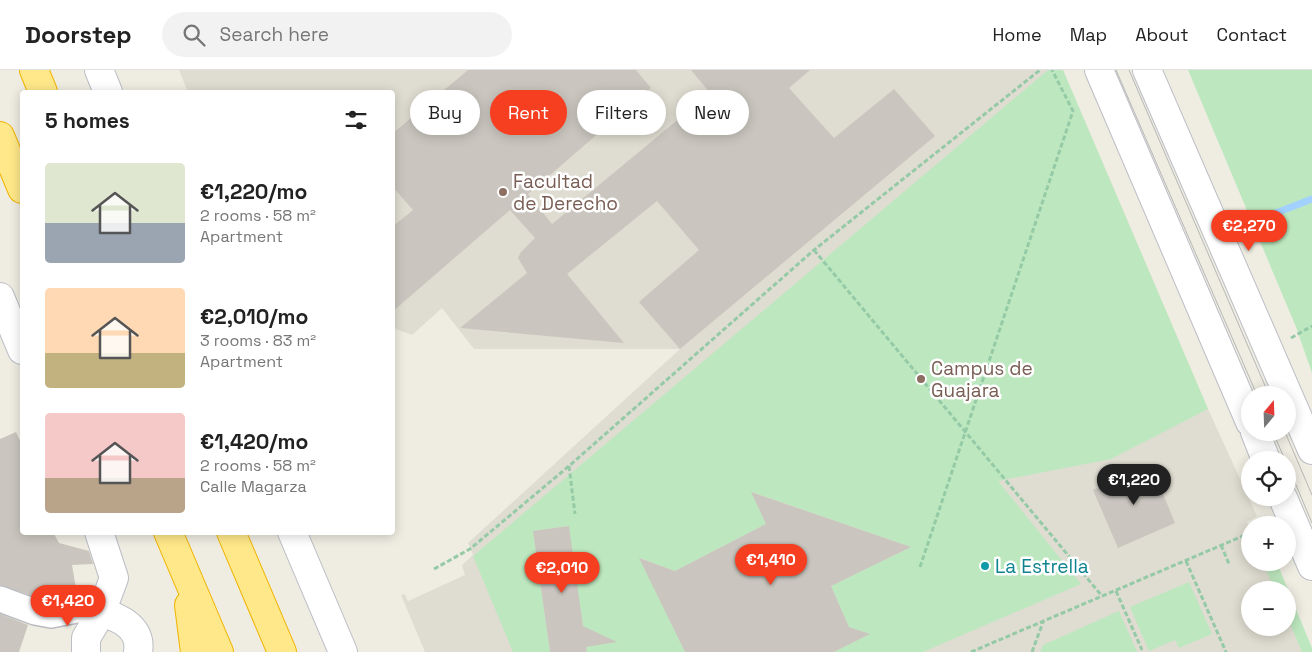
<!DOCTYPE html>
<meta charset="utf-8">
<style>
:root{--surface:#fff;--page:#f2f2f2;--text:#222;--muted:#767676;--line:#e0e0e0;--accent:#f63e21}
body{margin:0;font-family:"Space Grotesk",sans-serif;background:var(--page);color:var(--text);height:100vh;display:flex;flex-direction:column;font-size:19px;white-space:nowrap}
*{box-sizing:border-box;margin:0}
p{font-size:16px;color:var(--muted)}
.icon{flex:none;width:28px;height:28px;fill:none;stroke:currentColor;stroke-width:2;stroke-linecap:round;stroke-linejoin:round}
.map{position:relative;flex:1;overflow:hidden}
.panel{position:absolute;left:20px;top:20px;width:375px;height:445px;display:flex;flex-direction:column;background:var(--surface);border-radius:5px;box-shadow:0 2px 12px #0003}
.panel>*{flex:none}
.hud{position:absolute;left:410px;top:20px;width:475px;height:45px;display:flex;gap:10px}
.needle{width:32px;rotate:19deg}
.tools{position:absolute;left:1241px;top:316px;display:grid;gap:10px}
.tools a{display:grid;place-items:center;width:55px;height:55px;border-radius:50%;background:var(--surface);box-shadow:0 2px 12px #0003;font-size:25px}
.price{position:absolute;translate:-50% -42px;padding:0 11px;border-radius:18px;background:var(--accent);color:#fff;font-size:16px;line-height:32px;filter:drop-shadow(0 1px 2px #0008)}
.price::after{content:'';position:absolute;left:50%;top:30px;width:15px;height:11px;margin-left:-8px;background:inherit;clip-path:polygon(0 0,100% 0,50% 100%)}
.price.current{background:#222;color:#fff}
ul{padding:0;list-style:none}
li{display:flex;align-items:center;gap:15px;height:125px;padding:0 25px}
li span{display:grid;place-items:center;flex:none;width:140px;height:100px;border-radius:5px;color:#555}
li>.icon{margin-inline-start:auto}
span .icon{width:60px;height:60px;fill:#fffc;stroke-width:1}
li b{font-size:21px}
h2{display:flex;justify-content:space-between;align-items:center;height:60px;padding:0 25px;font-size:21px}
.pill{padding:0 18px;border-radius:22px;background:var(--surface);box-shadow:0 2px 12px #0003;font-size:18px;line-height:45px}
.pill.current{background:var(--accent);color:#fff}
header{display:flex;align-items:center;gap:30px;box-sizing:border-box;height:70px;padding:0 25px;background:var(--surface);border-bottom:1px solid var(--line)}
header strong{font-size:24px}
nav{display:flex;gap:28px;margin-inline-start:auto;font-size:18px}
.search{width:350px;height:45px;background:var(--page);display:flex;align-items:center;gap:12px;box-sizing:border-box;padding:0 18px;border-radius:28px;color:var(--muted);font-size:19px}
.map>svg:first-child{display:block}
.education{fill:#dfdcd1;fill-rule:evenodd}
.green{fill:#bde8bf}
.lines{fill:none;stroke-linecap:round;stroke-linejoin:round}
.stream{stroke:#a2d1ff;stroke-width:7}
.building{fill:#cac6bf}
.street-casing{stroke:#babcc2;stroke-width:28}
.secondary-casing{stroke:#bbbec5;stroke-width:30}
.highway-casing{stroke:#f1b300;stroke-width:30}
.path{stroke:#95caa7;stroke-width:3;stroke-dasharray:5 2.5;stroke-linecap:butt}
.street{stroke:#fff;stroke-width:25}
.secondary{stroke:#fff;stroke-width:28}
.highway{stroke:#ffe889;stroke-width:28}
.tram{stroke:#b6b7b7;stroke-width:1}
.education-dot{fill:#8d6e63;stroke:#fff;stroke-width:2}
.culture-dot{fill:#0f9aa8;stroke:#fff;stroke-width:2}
.labels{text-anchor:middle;stroke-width:5;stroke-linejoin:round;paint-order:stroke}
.education-label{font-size:19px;fill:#785e54;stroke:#fff;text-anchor:start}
.culture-label{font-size:19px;fill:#0d838f;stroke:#fff;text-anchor:start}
</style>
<header>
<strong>Doorstep</strong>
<div class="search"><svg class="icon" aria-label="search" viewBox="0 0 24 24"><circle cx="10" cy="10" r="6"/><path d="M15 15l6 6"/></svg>Search here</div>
<nav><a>Home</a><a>Map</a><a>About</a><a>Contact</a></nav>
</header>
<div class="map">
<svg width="1312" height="582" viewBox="0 0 1312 582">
<rect width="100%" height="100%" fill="#efede2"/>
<!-- education -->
<path class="education" d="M179 0H1063L1208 339 1257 446 1247 452 1250 461V492L1277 493 1312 582H425L401 525 405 524 408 531 465 505 462 495 473 485 468 473 680 279H474L442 238 412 265 393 258 392 22H188ZM1250 520H1288V558H1250Z"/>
<!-- green -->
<g class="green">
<path d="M1048 0H1063L1208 339 1111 389 998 411 1081 514 923 582H834L869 564 849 557 831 516 911 477 752 422 766 454 675 501 640 488 685 582H587L586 577 597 575 600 567 594 561 584 562 568 456 533 461 550 582H513L473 486Z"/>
<path d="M1188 0H1312V303L1296 257Z"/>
<path d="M1263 493H1277L1312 578V582H1302L1288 549V520H1275Z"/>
<path d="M1189 512 1212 564 1179 578 1175 570 1149 581 1130 537Z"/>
<path d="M1119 541 1137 582H1040L1043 575Z"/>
</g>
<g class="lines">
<!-- stream -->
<path class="stream" d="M1258 150 1312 129"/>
</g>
<!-- building -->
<g class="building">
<path d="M468 0H636L651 18 528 124 552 154 710 23 691 0H810L789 18 834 68 894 19 935 66 680 279 639 232 699 180 657 131 567 204 624 273 460 258 527 203 518 188 521 182 535 168 510 140 392 242V157L413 140 392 116V64Z"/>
<path d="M16 362 22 375V462H53L59 473 89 481 93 494 72 495 76 518 39 524 38 528 0 515V369Z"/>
<path d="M1151 395 1175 453 1118 478 1093 420Z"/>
<path d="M751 422 911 477 831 516 849 557 870 564 834 582H685L639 488 675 501 766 454Z"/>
<path d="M569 456 583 556 617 572 586 577 587 582H550L533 461Z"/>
<path d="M0 544 28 555 19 582H0Z"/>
</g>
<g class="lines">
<!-- street casing -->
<g class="street-casing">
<path id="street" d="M0 529 35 542 51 545 82 539 101 543"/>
</g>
<!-- secondary casing -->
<g class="secondary-casing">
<g id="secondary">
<path d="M99 0 108 22"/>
<path d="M1099 0 1250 352"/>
<path d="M1147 0 1312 380"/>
<path d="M0 227 22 280"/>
<path d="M1255 362 1266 390"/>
<path d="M1283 428 1312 496"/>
<path d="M292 462 343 582"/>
<path d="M101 543C121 547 142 559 138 582"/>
<path d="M86 582V568L101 543 114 508 99 462"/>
</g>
</g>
<!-- highway casing -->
<g class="highway-casing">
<g id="highway">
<path d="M34 0 43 22"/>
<path d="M0 66 22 119"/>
<path d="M168 462 219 582"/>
<path d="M231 462 282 582"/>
<path d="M189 535 195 582"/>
</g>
</g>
<!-- path -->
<g class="path">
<path d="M814 180 1102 526"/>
<path d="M1291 268 1312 256"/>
<path d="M569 396 575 444"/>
<path d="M1221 475 1229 494"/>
<path d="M1186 491 1226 582"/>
<path d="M920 497 1073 41 1052 0"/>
<path d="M434 499 470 479 569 396 814 180 1040 0"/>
<path d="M1116 521 1142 580"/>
<path d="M971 582 1250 463"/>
<path d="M1032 582 1043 552"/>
</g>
<!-- street -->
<use href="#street" class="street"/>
<!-- secondary -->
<use href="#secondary" class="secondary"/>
<!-- highway -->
<use href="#highway" class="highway"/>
<!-- tram -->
<g class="tram">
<path d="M1116 0 1257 325"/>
<path d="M1129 0 1269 325"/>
<path d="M1273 362 1285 390"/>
<path d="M1285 362 1312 425"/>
<path d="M1288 396 1312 453"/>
</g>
</g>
<!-- markers -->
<g class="education-dot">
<circle cx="503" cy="122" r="5"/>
<circle cx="921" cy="309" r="5"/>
</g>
<circle class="culture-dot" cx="985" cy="496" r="5"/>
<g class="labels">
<!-- education labels -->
<g class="education-label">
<text x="513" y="118">Facultad<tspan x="513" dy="22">de Derecho</tspan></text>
<text x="931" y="305">Campus de<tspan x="931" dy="22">Guajara</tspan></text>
</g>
<!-- culture labels -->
<g class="culture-label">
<text x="995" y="503">La Estrella</text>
</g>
</g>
</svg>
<div class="tools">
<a><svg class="needle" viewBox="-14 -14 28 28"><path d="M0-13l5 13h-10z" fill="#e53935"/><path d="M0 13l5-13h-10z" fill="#767676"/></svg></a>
<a><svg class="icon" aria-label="locate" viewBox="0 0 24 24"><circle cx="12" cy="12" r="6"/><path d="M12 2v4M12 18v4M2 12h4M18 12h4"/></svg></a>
<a>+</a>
<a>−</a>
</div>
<b class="price" style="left:1249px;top:182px">€2,270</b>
<b class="price current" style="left:1134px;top:436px">€1,220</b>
<b class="price" style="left:771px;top:516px">€1,410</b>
<b class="price" style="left:562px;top:524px">€2,010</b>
<b class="price" style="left:68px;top:557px">€1,420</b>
<div class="hud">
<a class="pill">Buy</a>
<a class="pill current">Rent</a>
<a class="pill">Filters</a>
<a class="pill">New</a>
</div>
<section class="panel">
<h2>5 homes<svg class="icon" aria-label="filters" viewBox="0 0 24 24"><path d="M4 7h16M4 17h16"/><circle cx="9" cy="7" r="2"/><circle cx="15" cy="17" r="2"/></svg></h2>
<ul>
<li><span style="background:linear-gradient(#dfe7d0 60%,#9aa5b1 0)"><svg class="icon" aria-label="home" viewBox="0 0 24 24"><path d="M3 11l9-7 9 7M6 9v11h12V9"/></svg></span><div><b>€1,220/mo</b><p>2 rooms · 58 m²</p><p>Apartment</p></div></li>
<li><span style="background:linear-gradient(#ffd9b3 65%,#c2b280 0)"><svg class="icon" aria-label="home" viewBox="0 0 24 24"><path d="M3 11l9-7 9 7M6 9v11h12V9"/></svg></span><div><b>€2,010/mo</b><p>3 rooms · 83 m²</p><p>Apartment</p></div></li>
<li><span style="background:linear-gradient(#f6c9c9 65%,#b9a48a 0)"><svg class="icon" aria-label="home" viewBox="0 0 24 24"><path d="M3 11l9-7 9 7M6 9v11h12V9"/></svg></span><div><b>€1,420/mo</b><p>2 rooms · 58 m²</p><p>Calle Magarza</p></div></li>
</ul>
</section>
</div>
